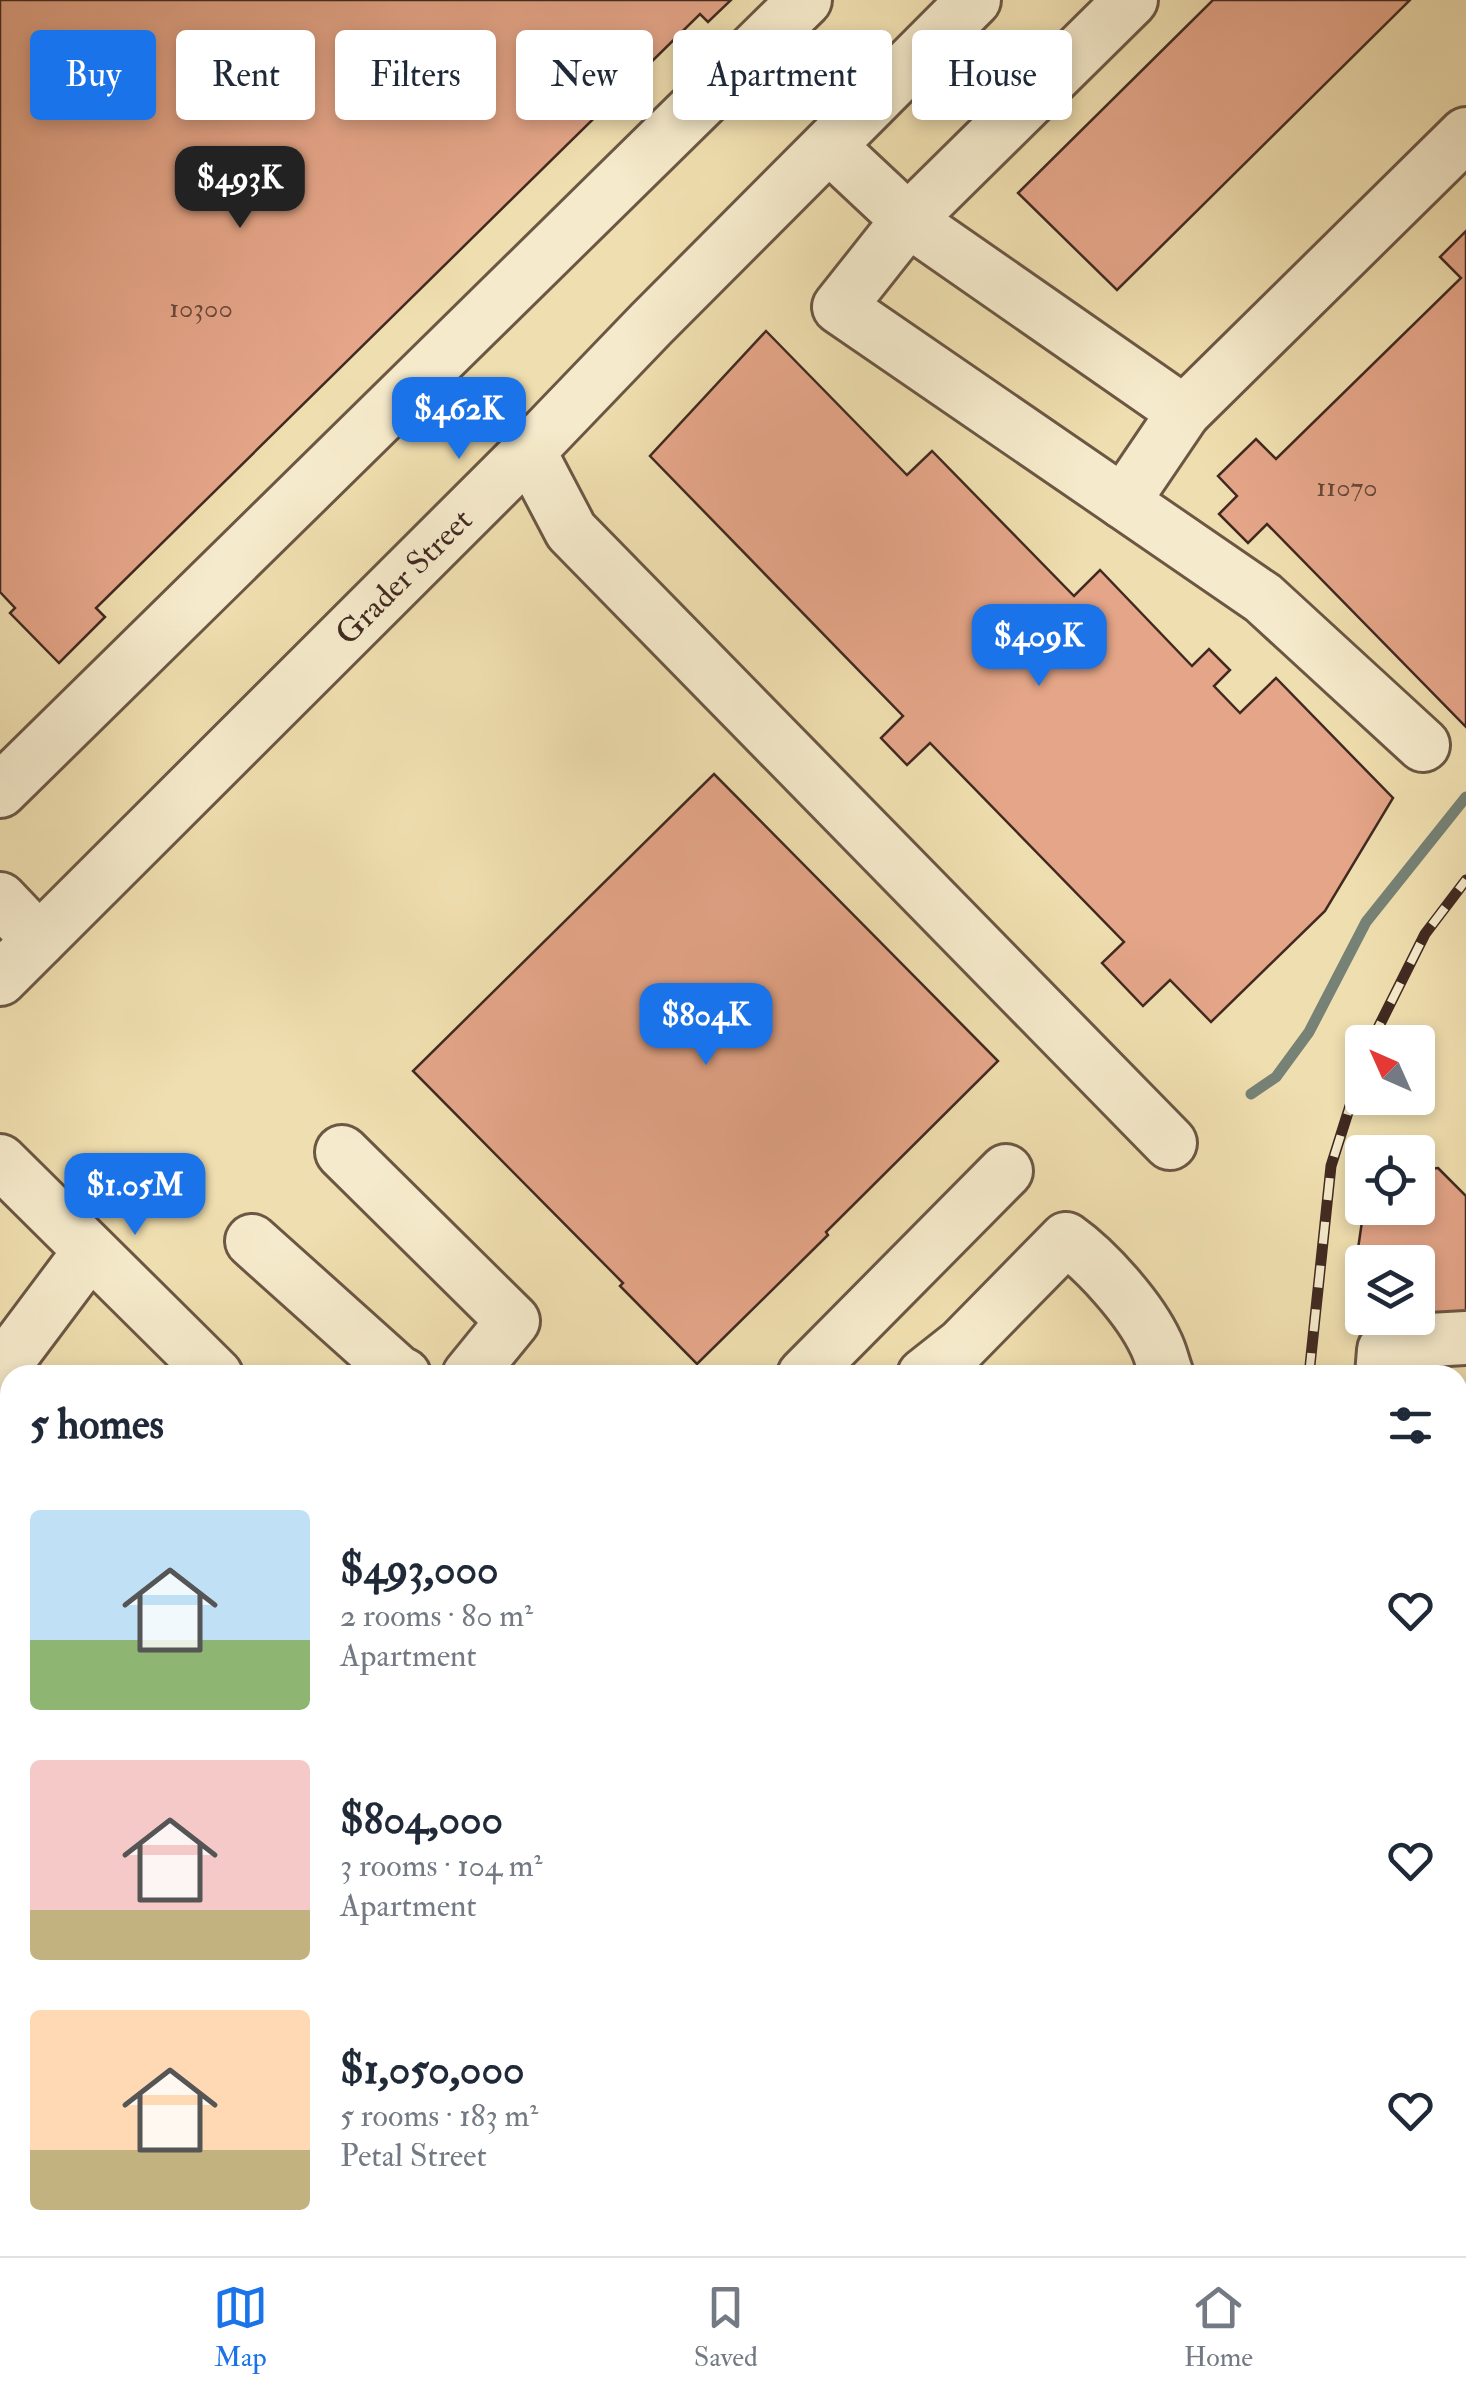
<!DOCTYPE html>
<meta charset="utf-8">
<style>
:root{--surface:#fff;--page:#f2f2f3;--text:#1f2937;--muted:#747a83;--line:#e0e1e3;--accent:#1a73e8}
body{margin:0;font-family:"IM FELL Double Pica",serif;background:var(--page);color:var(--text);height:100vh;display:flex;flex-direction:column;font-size:38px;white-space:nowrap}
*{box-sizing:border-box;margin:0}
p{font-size:32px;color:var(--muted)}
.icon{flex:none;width:55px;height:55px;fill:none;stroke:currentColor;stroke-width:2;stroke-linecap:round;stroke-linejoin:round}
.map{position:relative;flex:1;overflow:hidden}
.sheet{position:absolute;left:0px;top:1365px;width:1468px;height:892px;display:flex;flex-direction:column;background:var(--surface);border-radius:30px 30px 0 0;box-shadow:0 5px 15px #0003}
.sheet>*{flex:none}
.hud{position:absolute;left:30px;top:30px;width:1408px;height:90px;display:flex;gap:20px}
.needle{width:65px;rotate:315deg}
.tools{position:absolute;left:1345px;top:1025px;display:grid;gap:20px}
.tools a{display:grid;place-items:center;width:90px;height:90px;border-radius:10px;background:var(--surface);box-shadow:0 5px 15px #0003;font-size:50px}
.price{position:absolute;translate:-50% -85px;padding:0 22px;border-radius:20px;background:var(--accent);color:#fff;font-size:32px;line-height:65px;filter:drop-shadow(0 2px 5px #0008)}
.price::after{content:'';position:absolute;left:50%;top:60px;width:30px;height:22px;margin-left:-15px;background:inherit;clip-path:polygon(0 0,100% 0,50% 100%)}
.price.active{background:#222;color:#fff}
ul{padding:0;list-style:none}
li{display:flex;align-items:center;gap:30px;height:250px;padding:0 30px}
li span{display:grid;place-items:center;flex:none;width:280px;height:200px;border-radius:10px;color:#555}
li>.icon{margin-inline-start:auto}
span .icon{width:120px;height:120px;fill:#fffc;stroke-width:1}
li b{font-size:42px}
h2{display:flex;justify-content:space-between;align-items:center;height:120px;padding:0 30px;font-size:42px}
.pill{padding:0 35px;border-radius:10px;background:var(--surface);box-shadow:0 5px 15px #0003;font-size:35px;line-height:90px}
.pill.active{background:var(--accent);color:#fff}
.tabs{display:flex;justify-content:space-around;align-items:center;height:140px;border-top:2px solid var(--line);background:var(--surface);font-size:28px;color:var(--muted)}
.tabs a{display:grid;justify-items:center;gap:5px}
.tabs .active{color:var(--accent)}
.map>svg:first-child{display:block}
.green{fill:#b3c290;stroke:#7a7658;stroke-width:2.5}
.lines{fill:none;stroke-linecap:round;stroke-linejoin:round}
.stream{stroke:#768276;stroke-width:11}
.building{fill:#e4a588;stroke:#412a21;stroke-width:2.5;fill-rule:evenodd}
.minor-casing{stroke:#6c5744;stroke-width:58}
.minor{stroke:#f5eacb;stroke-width:52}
.rail-casing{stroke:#412a21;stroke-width:11}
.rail{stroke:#f5eacb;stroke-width:8;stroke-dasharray:22;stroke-linecap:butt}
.labels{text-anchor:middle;stroke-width:8;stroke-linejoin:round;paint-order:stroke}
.number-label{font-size:28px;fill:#6a493b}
.street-label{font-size:32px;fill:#412a21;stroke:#f5eacb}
</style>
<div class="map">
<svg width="1466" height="2256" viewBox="0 0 1466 2256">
<rect width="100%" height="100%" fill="#efdeaf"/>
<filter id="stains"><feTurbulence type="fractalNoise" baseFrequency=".002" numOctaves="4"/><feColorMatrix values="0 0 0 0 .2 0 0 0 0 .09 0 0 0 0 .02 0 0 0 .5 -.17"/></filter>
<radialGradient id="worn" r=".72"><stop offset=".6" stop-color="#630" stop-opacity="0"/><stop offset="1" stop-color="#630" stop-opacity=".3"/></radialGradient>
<!-- green -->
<path class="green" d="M1466 1999V2256H1010L1047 2248H1458V2000Z"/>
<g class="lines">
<!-- stream -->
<path class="stream" d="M1251 1094 1276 1077 1309 1032 1366 922 1466 797"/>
</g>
<!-- building -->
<g class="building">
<path d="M0 0H731L708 22 700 14 96 608 105 617 59 663 10 613 15 608 0 592Z"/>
<path d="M1213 0H1410L1117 290 1018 193Z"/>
<path d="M1466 231V727L1267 524 1248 543 1219 514 1237 496 1218 476 1256 439 1276 459 1461 278 1440 257Z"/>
<path d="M766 331 907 475 932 451 1074 596 1100 570 1192 666 1209 649 1230 670 1214 686 1240 713 1276 678 1393 798 1325 911 1211 1022 1170 980 1143 1006 1102 963 1124 942 930 743 907 765 881 738 903 716 650 456Z"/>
<path d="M714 774 998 1061 826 1232 828 1235 697 1364 620 1286 623 1283 413 1071Z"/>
<path d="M1438 1168 1466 1196V1316L1355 1328 1351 1296 1364 1208H1418V1170ZM1362 1262H1418V1318H1362Z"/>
<path d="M1466 1715V2004L1458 2005V1717Z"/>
<path d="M0 1773 10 1783V1898L0 1908Z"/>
</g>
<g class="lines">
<!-- minor casing -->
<g class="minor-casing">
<g id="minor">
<path d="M1131 0 908 220 1184 412 1466 134"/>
<path d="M829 146 908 220 839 307 1263 598 1423 745"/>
<path d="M529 451 571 531 1170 1143"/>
<path d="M1123 502 1184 412"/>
<path d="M0 791 805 0"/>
<path d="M0 899 39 940"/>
<path id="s1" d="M0 979 529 451 651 324 974 0"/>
<path d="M342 1152 513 1321 469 1375"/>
<path d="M0 1161 216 1375"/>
<path d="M252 1241 398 1372 404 1375"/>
<path d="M0 1371 90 1251"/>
<path d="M804 1375 1006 1171"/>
<path d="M924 1375 962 1345 1066 1239C1097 1261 1140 1309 1156 1344 1161 1354 1163 1365 1167 1375"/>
<path d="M1382 1375 1384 1350 1395 1342 1466 1338"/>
<path d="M1458 1434 1466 1433"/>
<path d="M1458 1603 1466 1602"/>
<path d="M7 1954C2 1975 1 1992 10 2012"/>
<path d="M0 2088 10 2086"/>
<path d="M0 2208 10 2207"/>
</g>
</g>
<!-- minor -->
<use href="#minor" class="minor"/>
<!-- rail casing -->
<g class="rail-casing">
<g id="rail">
<path d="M1371 1042 1425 934 1466 880"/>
<path d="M1309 1375 1331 1166 1362 1068"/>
<path d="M988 2256 999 2248"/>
</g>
</g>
<!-- rail -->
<use href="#rail" class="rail"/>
</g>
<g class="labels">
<!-- number labels -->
<g class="number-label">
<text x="201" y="317">10300</text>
<text x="1347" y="496">11070</text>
</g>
<!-- street labels -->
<g class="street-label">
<text dy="11" stroke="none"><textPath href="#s1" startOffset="570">Grader Street</textPath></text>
</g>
</g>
<rect width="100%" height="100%" filter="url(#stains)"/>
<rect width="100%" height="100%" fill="url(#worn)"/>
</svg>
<div class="tools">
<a><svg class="needle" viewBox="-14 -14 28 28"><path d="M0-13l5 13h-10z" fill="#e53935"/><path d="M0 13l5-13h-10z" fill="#747a83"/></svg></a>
<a><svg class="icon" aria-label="locate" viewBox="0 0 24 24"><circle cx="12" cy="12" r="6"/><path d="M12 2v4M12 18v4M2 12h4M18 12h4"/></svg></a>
<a><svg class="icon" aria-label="layers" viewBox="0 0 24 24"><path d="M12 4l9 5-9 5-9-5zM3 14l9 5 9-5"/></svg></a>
</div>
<b class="price active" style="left:240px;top:231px">$493K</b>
<b class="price" style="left:459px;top:462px">$462K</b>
<b class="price" style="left:1039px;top:689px">$409K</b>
<b class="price" style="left:706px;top:1068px">$804K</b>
<b class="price" style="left:135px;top:1238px">$1.05M</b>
<div class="hud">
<a class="pill active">Buy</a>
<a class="pill">Rent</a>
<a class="pill">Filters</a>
<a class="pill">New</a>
<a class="pill">Apartment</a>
<a class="pill">House</a>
</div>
<section class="sheet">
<h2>5 homes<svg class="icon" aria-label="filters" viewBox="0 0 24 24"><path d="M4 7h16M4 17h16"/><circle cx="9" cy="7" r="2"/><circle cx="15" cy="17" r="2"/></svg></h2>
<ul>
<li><span style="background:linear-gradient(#bfe0f5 65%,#8fb573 0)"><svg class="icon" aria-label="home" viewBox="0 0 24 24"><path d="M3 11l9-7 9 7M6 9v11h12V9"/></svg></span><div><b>$493,000</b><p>2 rooms · 80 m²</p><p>Apartment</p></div><svg class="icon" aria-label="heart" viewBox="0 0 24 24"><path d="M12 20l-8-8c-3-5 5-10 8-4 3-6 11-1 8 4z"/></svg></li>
<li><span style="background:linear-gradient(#f6c9c9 75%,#c2b280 0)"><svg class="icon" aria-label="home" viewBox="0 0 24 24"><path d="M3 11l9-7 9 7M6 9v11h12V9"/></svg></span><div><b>$804,000</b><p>3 rooms · 104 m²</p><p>Apartment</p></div><svg class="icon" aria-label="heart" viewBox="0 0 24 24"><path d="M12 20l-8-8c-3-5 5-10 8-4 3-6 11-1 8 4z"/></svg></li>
<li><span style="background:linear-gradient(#ffd9b3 70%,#c2b280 0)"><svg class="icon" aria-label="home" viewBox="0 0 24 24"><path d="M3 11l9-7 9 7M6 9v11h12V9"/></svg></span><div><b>$1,050,000</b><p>5 rooms · 183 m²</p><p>Petal Street</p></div><svg class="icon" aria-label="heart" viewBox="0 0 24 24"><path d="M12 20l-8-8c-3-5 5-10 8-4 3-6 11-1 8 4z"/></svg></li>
</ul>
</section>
</div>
<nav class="tabs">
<a class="active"><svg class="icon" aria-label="map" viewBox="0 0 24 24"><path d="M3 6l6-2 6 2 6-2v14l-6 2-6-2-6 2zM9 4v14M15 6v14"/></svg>Map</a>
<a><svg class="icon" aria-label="saved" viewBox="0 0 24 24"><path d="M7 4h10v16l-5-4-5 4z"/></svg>Saved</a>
<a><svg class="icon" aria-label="home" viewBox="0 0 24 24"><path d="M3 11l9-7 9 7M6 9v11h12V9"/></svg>Home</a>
</nav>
